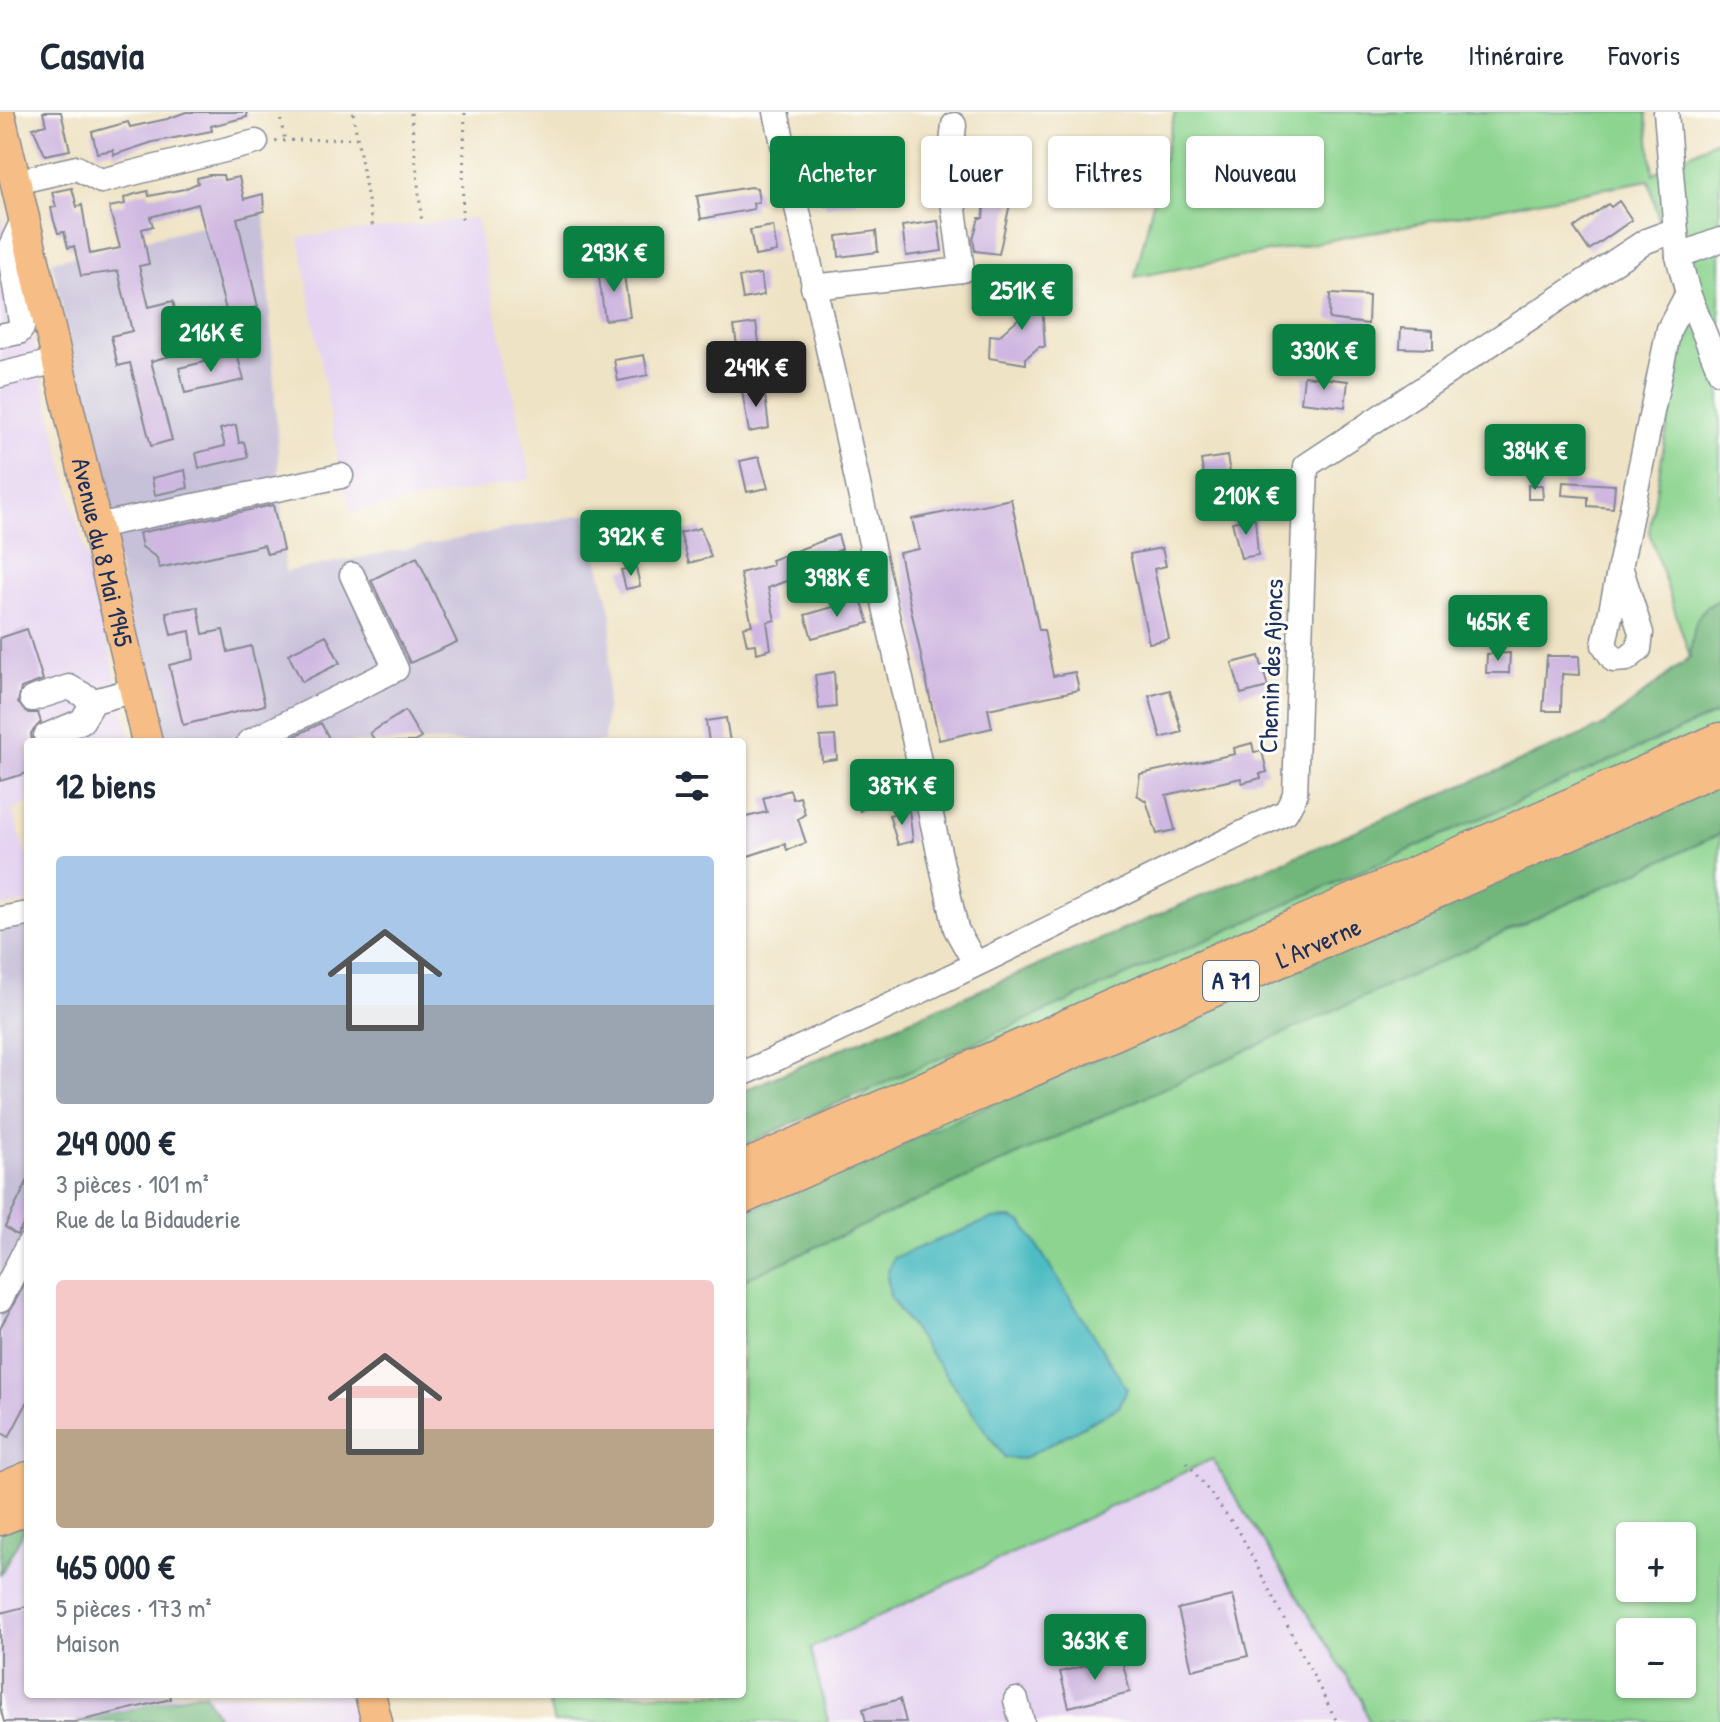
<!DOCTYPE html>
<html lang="fr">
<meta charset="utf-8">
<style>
:root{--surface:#fff;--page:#f2f2f3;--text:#1f2937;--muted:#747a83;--line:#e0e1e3;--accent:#0b8043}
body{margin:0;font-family:"Patrick Hand",sans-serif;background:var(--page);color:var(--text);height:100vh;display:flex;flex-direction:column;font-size:30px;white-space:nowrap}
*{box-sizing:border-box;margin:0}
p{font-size:26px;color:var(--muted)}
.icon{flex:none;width:44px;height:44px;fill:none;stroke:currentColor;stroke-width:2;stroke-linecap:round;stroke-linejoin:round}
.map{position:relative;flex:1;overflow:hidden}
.side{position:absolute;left:24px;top:626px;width:722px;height:960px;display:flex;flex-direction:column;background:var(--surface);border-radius:8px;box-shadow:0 2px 6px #0004}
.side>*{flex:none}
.hud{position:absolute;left:770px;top:24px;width:760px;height:72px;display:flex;gap:16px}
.controls{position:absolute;left:1616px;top:1410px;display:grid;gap:16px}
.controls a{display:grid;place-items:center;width:80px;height:80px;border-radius:8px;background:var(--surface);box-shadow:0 2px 6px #0004;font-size:40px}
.price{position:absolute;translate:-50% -68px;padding:0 18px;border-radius:8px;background:var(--accent);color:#fff;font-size:26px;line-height:52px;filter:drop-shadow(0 2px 4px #0008)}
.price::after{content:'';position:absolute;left:50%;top:48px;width:24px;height:18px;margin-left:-12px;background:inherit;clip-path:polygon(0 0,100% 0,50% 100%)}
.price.active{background:#222;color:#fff}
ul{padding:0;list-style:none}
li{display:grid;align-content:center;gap:16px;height:424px;padding:0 32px}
li span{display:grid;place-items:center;height:248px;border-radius:8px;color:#555}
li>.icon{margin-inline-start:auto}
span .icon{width:144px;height:144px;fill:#fffc;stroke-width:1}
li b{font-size:34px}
h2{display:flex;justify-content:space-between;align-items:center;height:96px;padding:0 32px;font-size:34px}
.pill{padding:0 28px;border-radius:8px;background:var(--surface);box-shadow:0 2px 6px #0004;font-size:28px;line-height:72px}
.pill.active{background:var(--accent);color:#fff}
header{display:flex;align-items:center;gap:48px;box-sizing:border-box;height:112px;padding:0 40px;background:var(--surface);border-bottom:2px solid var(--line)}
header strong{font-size:38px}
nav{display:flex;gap:44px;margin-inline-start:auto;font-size:28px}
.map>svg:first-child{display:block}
.built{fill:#e5d3f1}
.industrial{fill:#c7c0d9}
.green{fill:#8cd48f;stroke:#548276;stroke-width:2;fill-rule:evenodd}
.forest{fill:#71b67a;stroke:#46726c;stroke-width:2}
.water{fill:#4ebcc3;stroke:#347690;stroke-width:2}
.building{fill:#cfb7e1}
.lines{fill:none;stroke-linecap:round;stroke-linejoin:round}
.minor-casing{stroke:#858992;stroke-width:27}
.major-casing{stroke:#858992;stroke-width:33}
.highway-casing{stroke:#858992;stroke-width:37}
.path{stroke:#858992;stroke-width:3;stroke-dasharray:2 6;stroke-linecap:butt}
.minor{stroke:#fff;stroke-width:24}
.major{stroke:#f6be86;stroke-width:30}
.highway{stroke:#f6be86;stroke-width:34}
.labels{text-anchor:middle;stroke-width:6;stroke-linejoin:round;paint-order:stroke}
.shield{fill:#fdfcf7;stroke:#5f6c8c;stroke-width:2}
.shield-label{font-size:24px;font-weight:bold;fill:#1b2f5e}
.street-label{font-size:26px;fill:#1b2f5e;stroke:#fdfcf7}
</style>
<header>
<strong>Casavia</strong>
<nav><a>Carte</a><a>Itinéraire</a><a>Favoris</a></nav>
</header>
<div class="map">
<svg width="1720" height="1610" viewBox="0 0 1720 1610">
<rect width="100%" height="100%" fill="#fdfcf7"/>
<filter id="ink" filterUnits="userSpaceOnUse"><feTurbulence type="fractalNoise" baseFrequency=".0125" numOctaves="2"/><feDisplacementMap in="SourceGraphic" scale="16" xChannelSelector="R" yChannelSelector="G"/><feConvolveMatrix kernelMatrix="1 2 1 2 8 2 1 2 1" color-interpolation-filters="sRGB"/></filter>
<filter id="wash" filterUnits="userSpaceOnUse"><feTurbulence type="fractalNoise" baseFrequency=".006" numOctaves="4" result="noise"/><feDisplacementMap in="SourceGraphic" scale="32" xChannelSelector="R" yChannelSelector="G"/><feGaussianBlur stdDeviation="1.8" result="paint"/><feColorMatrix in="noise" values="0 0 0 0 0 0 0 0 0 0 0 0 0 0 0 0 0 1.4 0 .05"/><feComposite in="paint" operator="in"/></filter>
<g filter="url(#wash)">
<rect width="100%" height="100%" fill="#efe3c5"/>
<!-- built -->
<g class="built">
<path d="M0 96 132 630H28V692L12 698 28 749V790L0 795Z"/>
<path d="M476 106 531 367 352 401 341 364 299 125Z"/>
<path d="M1212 1347 1361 1587 1369 1610H828L811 1536Z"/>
<path d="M28 1411V1582H355L362 1610H0V1463Z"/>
</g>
<!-- industrial -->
<g class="industrial">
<path d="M264 100 285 460 586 402 612 503 604 630H157L52 149Z"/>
<path d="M28 814V1348L0 1360V819Z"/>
</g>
<!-- green -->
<path class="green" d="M1175 0H1646L1653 62 1720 26V1610H1369L1361 1587 1212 1347 811 1536 828 1610H554L546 1582H742V1080L982 889 1603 614 1690 545 1649 420 1685 213 1649 68 1135 165ZM1630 1424H1682V1476H1630ZM1630 1520H1682V1572H1630Z"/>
<!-- forest -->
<g class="forest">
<path d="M1720 488V600L742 1034V979L1603 614 1690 545C1694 518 1692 498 1720 488Z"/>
<path d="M1720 669V722L742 1169V1103Z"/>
<path d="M28 1411 0 1463V1419Z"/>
<path d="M192 1582H205L218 1605 194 1610H76Z"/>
</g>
<!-- water -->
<path class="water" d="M1011 1106 1023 1111 1127 1277 1119 1295 1023 1347 1005 1346 890 1185 887 1163 893 1146 991 1107Z"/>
<g id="blocks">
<!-- building -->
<g class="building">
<path d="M43 0H61L70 38 45 43 33 16 46 13Z"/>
<path d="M186 0H247V5L211 14 212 19 153 30 114 43 113 38 97 41 92 20 128 10 130 15 167 7Z"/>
<path d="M996 30 1011 31 1010 92 999 142 975 139 973 127 979 106H983L990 38H995Z"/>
<path d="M852 51 856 90 825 94 821 54Z"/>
<path d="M209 63H223L224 68 239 65 244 87 263 82 264 99 237 106 258 195 227 202 198 92 150 105 153 114 142 117 149 152 139 154 149 195 173 189 185 240 151 249 172 328 151 334 130 251 118 254 111 224 132 219 118 159 81 164 74 134 68 136 64 120 58 121 54 109 51 96 56 95 52 80 72 76 77 95 82 93 90 142 120 136 109 95 125 92 124 86 135 82 148 79 149 84 184 77 198 71 197 66Z"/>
<path d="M750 75 757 76 759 90 753 91 754 97 701 107 697 84Z"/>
<path d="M1619 89 1632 108 1589 138 1574 116 1608 92 1611 95Z"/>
<path d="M938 109 942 139 906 144 902 114Z"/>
<path d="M773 114 777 140 755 144 750 118Z"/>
<path d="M876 119 878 140 839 145 837 124Z"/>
<path d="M623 156 630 205 605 208 598 159Z"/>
<path d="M761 162 764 183 743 187 739 165Z"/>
<path d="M1023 177 1041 178 1045 235H1039L1026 246V252L989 246 990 223 999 224 1019 206Z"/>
<path d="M1330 182 1369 184 1368 212 1329 207Z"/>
<path d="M756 211 762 249 740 252 734 214Z"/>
<path d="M1401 216 1433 218V237L1400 236Z"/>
<path d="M237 242 244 268 185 281 179 256Z"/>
<path d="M644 243 648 263 618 269 614 248Z"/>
<path d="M1304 264 1348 269 1345 295 1301 290Z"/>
<path d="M764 275 769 316 749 320 742 279Z"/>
<path d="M236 313 239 331 244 330 248 345 199 356 196 341 225 334 220 317Z"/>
<path d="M1227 344 1234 383 1208 388 1201 348Z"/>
<path d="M759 345 768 376 747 380 740 349Z"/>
<path d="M185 358 188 376 155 383 152 366Z"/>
<path d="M1563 370 1615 373 1613 396 1588 394V385L1562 383Z"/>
<path d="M1528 373H1542L1543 387H1528Z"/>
<path d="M1011 387 1039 518H1044L1053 564 1075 560 1079 578 988 597 992 616 939 628 899 441 919 437 912 407Z"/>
<path d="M273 393 283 438 267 442 264 433 159 456 157 446 142 435 139 421Z"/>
<path d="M1255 406 1258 443 1241 446 1232 410Z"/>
<path d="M700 416 711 445 689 451 680 421Z"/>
<path d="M838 423 842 437 800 456 802 463 768 476 775 508 767 510 771 537 757 541 756 532 747 533 743 515 752 513 740 461 773 453 771 448Z"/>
<path d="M1162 436 1166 454 1154 457 1169 527 1149 531 1130 442Z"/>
<path d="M417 445 457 530 410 551 371 468Z"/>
<path d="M636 455 640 474 626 477 621 458Z"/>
<path d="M861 487 869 511 812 526 805 503Z"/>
<path d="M198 495 203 522 223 518 228 540 251 534 265 593 183 613 169 553 194 547 190 519 171 523 166 500Z"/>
<path d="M27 517 43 568 21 576 18 591 28 601H38L41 610 31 621 32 630H28V661L0 669V526Z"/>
<path d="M326 523 340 551 302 570 288 542Z"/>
<path d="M1510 541 1509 561H1486L1487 542Z"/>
<path d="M1259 544 1268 575 1241 582 1232 551Z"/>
<path d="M1547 544H1579L1580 563 1562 562 1561 599H1543Z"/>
<path d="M834 560 836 595 819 597 815 563Z"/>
<path d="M1170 578 1182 620 1161 626 1149 584Z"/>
<path d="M405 599 421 626 414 630H376L370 621Z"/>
<path d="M726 606 730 630H709L706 609Z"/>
<path d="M321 611 331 630H283Z"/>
<path d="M835 624 837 647 822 649 820 625Z"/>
<path d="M1252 631 1254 640 1262 639 1267 660 1260 662 1261 666 1242 671 1241 666 1166 683 1175 718 1157 722 1146 689 1137 683 1140 662 1235 642 1234 636Z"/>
<path d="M879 661 890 677 860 699 849 682Z"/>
<path d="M790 678 793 687 800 685 805 702 798 707 806 731 787 738 785 732 742 746V706L767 700 763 686Z"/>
<path d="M909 698 913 729 898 733 889 703Z"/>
<path d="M28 1068V1105L17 1123 5 1115Z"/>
<path d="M28 1166V1289L9 1325 0 1320V1216Z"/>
<path d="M1233 1484 1248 1544 1192 1558 1178 1497Z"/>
<path d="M28 1494V1582H170L171 1587 76 1610H4L0 1595V1501Z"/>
<path d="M1121 1544 1130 1580 1069 1595 1060 1560Z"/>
<path d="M900 1587 906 1610H866L863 1597Z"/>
</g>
</g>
</g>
<g filter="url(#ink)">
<use href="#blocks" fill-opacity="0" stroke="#858992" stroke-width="2"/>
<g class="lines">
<!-- minor casing -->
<g class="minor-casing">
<g id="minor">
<path d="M776 0 956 817 975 851"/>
<path d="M1666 0 1678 144 1688 181 1720 260"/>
<path d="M15 70 77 56 101 69 256 30"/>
<path d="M1678 144 1720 128"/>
<path d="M813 175 962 158 949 59 954 13"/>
<path d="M0 224 19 220 22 216 9 138 24 106"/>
<path d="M0 263 57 249"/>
<path d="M96 414 341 364"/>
<path d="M1620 454 1641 521 1639 537 1627 547 1614 548 1604 533 1669 217 1688 181"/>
<path d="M32 587 69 575 94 589"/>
<path d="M46 624 82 609 94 589 135 578"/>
<path d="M249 630 396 557 352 463"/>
<path d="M0 807 28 802"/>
<path d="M742 962C926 880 1105 788 1286 700L1295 683 1306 354 1646 129 1673 119"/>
<path d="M0 1188 28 1133"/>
<path d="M1016 1588 1022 1610"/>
</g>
</g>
<!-- major casing -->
<g class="major-casing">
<g id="major">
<path id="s1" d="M0 4 147 630"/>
<path d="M370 1582 377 1610"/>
</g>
</g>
<!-- highway casing -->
<g class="highway-casing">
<g id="highway">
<path d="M742 1057 1720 628"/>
<path id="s2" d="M742 1085 1720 654"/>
<path d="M0 1379 28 1367"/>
<path d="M0 1406 28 1395"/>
</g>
</g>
<!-- path -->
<g class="path">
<path d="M279 0 285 29"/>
<path d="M353 1 373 117"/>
<path d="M411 1 422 112"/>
<path d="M275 29 356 26"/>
<path d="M462 107 465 1"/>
<path d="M1187 1350 1240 1421 1337 1610"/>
</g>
<!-- minor -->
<use href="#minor" class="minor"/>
<!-- major -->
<use href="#major" class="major"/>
<!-- highway -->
<use href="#highway" class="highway"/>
</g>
</g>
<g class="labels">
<!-- shield labels -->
<rect class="shield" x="1203" y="849" width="56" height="40" rx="6"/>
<g class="shield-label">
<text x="1231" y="877">A 71</text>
</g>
<!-- street labels -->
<g class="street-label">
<text dy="9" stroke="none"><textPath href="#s1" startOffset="448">Avenue du 8 Mai 1945</textPath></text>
<text transform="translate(1271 554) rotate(-88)" y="9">Chemin des Ajoncs</text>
<text dy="9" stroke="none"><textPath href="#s2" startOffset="630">L'Arverne</textPath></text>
</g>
</g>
</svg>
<div class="controls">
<a>+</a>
<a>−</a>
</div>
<b class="price" style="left:614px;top:182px">293K €</b>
<b class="price" style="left:1022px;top:220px">251K €</b>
<b class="price" style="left:211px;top:262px">216K €</b>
<b class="price" style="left:1324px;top:280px">330K €</b>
<b class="price active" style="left:756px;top:297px">249K €</b>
<b class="price" style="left:1535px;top:380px">384K €</b>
<b class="price" style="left:1246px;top:425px">210K €</b>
<b class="price" style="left:631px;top:466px">392K €</b>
<b class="price" style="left:837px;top:507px">398K €</b>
<b class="price" style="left:1498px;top:551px">465K €</b>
<b class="price" style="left:902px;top:715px">387K €</b>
<b class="price" style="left:1095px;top:1570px">363K €</b>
<div class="hud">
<a class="pill active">Acheter</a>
<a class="pill">Louer</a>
<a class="pill">Filtres</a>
<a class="pill">Nouveau</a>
</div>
<section class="side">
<h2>12 biens<svg class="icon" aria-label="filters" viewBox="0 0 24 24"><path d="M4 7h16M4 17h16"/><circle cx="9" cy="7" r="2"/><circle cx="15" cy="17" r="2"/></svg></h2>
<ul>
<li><span style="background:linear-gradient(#a9c7e8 60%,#9aa5b1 0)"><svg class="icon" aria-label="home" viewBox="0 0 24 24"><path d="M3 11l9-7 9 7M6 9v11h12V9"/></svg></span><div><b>249 000 €</b><p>3 pièces · 101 m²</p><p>Rue de la Bidauderie</p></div></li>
<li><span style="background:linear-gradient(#f6c9c9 60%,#b9a48a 0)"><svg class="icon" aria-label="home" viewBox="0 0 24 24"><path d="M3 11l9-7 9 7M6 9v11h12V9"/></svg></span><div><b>465 000 €</b><p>5 pièces · 173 m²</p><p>Maison</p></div></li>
</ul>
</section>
</div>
